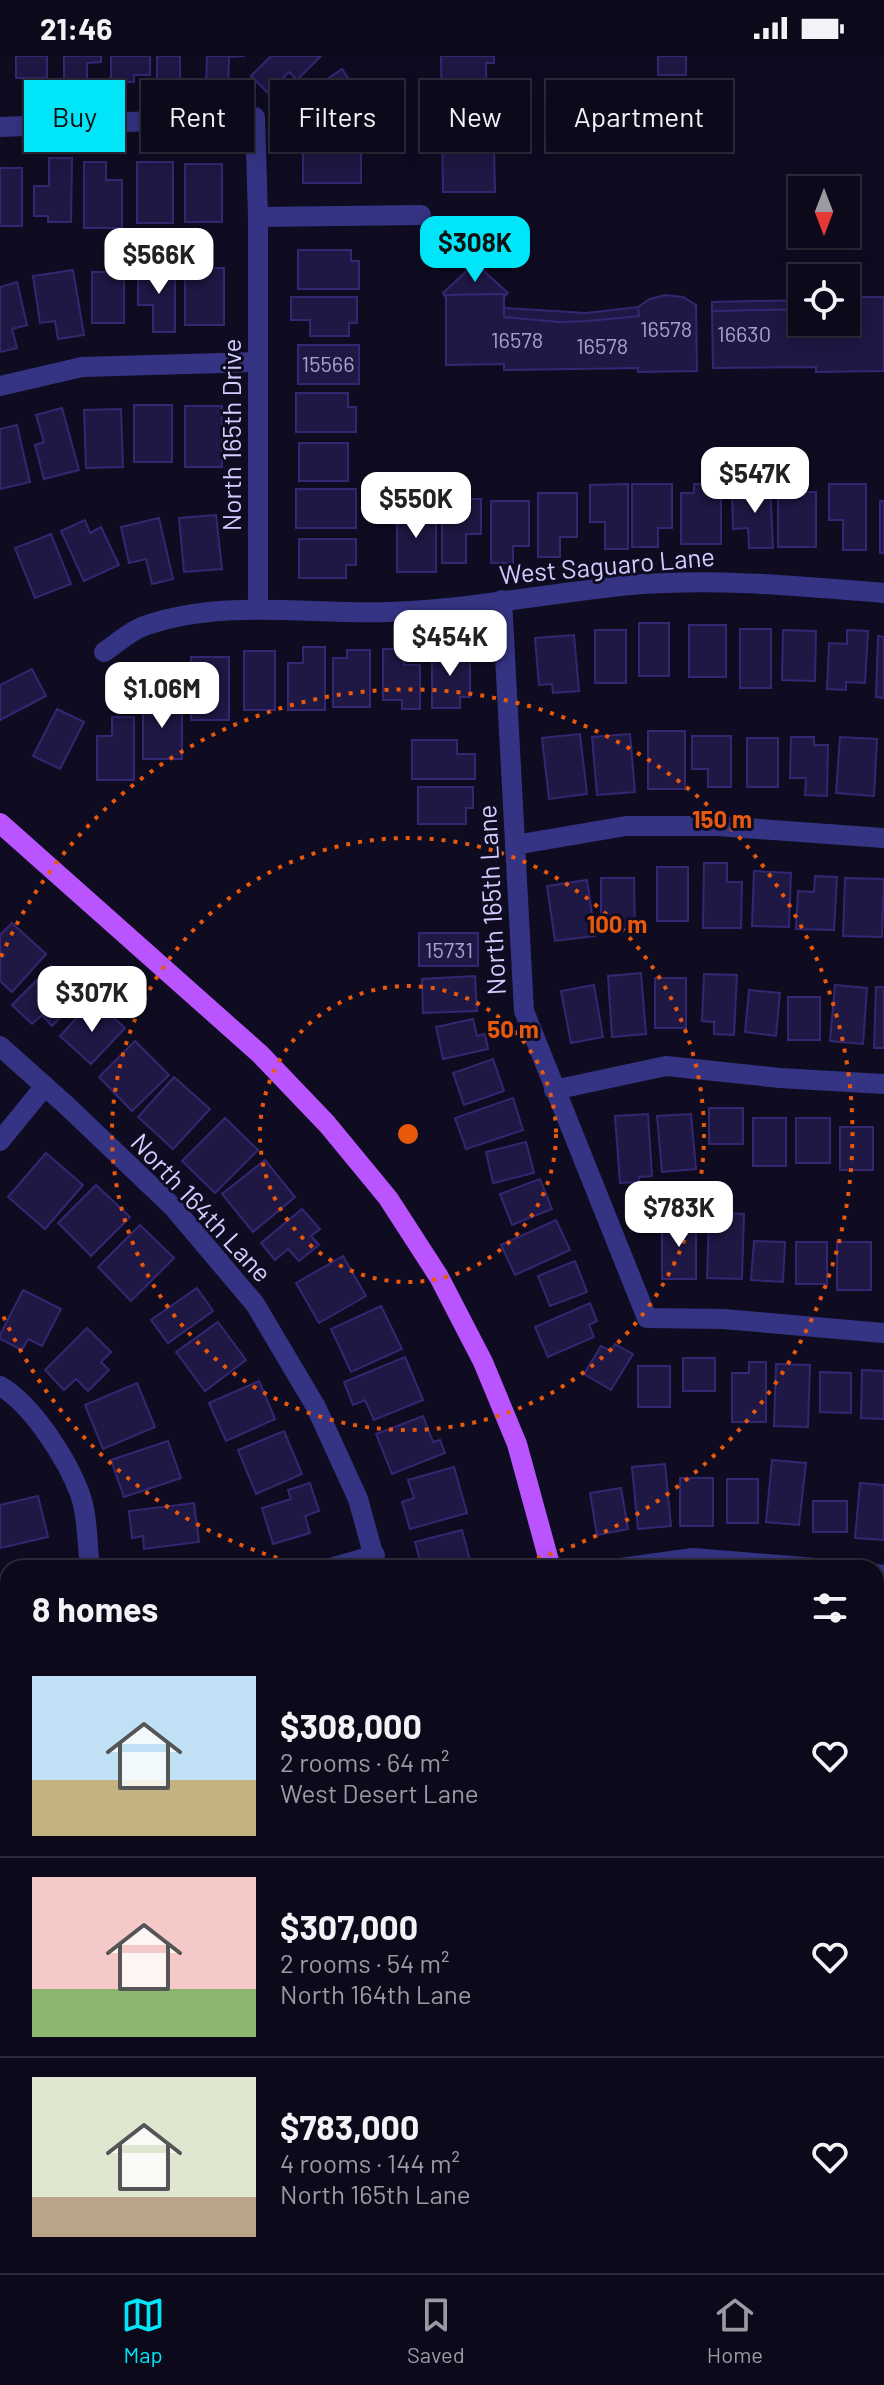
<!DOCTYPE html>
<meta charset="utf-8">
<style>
:root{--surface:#0b091a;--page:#141223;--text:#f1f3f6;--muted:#9a9aa2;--line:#2b2a39;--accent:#00e6f8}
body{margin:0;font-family:Barlow,sans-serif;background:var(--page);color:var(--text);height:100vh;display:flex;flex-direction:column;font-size:30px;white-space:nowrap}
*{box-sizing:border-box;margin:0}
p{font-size:26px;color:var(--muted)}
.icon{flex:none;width:44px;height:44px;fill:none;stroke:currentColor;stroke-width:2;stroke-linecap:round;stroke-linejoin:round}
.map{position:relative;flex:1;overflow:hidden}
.panel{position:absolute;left:0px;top:1504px;width:884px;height:714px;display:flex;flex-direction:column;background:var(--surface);border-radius:24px 24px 0 0;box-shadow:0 4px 20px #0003,0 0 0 2px var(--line)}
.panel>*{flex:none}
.hud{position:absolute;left:24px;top:24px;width:836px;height:72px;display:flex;gap:16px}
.needle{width:52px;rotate:180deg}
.controls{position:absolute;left:788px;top:120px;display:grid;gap:16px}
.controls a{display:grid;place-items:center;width:72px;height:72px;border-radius:0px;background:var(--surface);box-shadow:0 4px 20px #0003,0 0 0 2px var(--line);font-size:40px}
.price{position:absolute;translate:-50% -68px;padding:0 18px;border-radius:16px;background:#fff;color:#222;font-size:26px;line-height:52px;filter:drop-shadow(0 2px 4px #0008)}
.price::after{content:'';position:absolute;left:50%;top:48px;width:24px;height:18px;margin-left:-12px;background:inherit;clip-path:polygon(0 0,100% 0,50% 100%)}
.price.selected{background:var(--accent);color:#111}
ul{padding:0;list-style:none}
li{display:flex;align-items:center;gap:24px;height:200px;padding:0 32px}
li+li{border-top:2px solid var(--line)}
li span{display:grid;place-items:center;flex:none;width:224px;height:160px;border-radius:0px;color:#555}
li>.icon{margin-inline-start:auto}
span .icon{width:96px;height:96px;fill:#fffc;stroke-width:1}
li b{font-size:34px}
h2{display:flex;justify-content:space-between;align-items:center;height:96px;padding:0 32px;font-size:34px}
.chip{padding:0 28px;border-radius:0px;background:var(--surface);box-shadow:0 4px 20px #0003,0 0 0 2px var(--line);font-size:28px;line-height:72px}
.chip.selected{background:var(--accent);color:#111}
.status{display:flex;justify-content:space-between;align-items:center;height:56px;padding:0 40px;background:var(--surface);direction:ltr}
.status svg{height:22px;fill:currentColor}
.menu{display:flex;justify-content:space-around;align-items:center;height:112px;border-top:2px solid var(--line);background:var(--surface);font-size:22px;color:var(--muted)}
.menu a{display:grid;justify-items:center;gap:4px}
.menu .selected{color:var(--accent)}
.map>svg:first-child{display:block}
.building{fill:#1f1744;stroke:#342772;stroke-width:2}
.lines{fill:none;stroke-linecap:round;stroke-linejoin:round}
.minor{stroke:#353484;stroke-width:20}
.major{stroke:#ba54ff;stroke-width:20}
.ring{fill:none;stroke:#e8590c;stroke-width:4;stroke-dasharray:4 8}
.labels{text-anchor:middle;stroke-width:6;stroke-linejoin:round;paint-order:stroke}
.number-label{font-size:22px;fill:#a5a0d0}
.street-label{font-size:26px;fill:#d2cdff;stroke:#0f0c22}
.centre{fill:#e8590c;stroke:#0f0c22;stroke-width:4}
.ring-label{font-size:24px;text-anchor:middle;font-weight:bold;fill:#e8590c;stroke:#0f0c22;stroke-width:6;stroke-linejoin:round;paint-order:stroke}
</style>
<div class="status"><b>21:46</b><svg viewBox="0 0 49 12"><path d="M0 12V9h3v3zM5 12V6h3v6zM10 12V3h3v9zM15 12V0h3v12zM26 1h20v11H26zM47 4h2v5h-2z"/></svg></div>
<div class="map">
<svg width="884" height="2217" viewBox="0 0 884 2217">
<rect width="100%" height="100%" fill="#0f0c22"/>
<!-- building -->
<g class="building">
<rect x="16" y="0" width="31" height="22"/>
<path d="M64 0H101V6L87 7V32H64Z"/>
<path d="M111 0H150V19H134V26H111Z"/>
<rect x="157" y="0" width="23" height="28"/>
<path d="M207 0H245L229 1 228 33 206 32Z"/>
<path d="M271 0H321L297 24 289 16 268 37 251 20Z"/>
<path d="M441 0H494V7H486L487 92 494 91 495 136H443Z"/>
<rect x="658" y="0" width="28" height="19"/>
<rect x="658" y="0" width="28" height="19"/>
<path d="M342 13 364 46 314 80 292 47Z"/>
<rect x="303" y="89" width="58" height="38"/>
<path d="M49 102H72L71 166H48V160H34V130H49Z"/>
<path d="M84 106H106V124H122V172H84Z"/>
<rect x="137" y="106" width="36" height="61"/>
<rect x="185" y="108" width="37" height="58"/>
<rect x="0" y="112" width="22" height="58"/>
<path d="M298 194H351V205H359V233H298Z"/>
<path d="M475 207 508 237 504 241V238L446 239V242L443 237Z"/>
<path d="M138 211H175V276H153V249H138Z"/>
<rect x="185" y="212" width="39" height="57"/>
<path d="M73 214 84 279 58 283 55 265 40 267 33 220Z"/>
<rect x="92" y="216" width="32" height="51"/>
<path d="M17 226 27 269 12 273 17 292 0 296V231Z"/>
<path d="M504 238V261L559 266 639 260 638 251 650 243 665 239 683 241 696 249 697 315 638 316V312L504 314V308L446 309V239Z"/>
<path d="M291 241H357V267H349V280H310V264H291Z"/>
<path d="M846 241H884V315L816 316V311L713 312 712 255 802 253V266H846Z"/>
<path d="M802 244V253L712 255V246Z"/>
<path d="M638 251 639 260 587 265 559 266 504 261V252L586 257Z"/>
<rect x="298" y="289" width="61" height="39"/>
<path d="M296 337H348V351H356V376H296Z"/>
<rect x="134" y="349" width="38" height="57"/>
<rect x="185" y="350" width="37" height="61"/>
<path d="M62 352 79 414 44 423 35 389 44 386 36 359Z"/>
<path d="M121 353 123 411 86 412 84 354Z"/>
<path d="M17 369 30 426 0 433V373Z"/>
<rect x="299" y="387" width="49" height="38"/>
<path d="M770 427 773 492H749L748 472 733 473 732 436H748V428Z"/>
<path d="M628 428V493H605V466H590V429Z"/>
<path d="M632 428H672V472H658V491H632Z"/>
<path d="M694 428H721V488H681V437H694Z"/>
<path d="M829 428H866V494H843V464H829Z"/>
<rect x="296" y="433" width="60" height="39"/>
<rect x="778" y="436" width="38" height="55"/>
<path d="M538 437H577V481H560V501H538Z"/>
<path d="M442 443H481V478H466V507H442Z"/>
<path d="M491 445H529V490H513V507H491Z"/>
<rect x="880" y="445" width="4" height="52"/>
<rect x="397" y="453" width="39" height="63"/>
<path d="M216 459 222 513 184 516 179 462Z"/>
<path d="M159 462 173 523 152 528 146 503 129 507 121 471Z"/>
<path d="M85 464 90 477 101 471 119 509 84 525 61 475Z"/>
<path d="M51 478 71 528 35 542 15 492Z"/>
<path d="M299 483H356V509H346V522H299Z"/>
<rect x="639" y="567" width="30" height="53"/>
<rect x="689" y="569" width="37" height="52"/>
<rect x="740" y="573" width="31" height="59"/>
<rect x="595" y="574" width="31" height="53"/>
<path d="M783 574 816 575 815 625 782 624Z"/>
<path d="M847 574 868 575 865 627 846 626V634L827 633 829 587 847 588Z"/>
<path d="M574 579 579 635 553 637 552 628 539 629 535 582Z"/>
<path d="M878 580 884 581V642L876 641Z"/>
<path d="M303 591H325V654H288V607H303Z"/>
<path d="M383 593H404V609H420V653H402V644H383Z"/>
<path d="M347 594H370V651H333V602H347Z"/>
<path d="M432 594H470V641H460V652H432Z"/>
<rect x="244" y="595" width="31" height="59"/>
<rect x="191" y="601" width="38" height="63"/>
<path d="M32 613 46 640 0 664V629Z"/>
<rect x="143" y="645" width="39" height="58"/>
<path d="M57 653 84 666 60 713 33 700Z"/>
<path d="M112 661H134V724H97V680H112Z"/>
<rect x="648" y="675" width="37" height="58"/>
<path d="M580 678 587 738 549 743 542 682Z"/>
<path d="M630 678 635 736 597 739 592 681Z"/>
<path d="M692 680H731V731H708V713H692Z"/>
<path d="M791 681H814V689H828L827 740 805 739 806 722H790Z"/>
<path d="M840 681 877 683 874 740 836 737Z"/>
<rect x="747" y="682" width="31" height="49"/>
<path d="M412 684H457V698H475V723H412Z"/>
<path d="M418 731H473V752H466V768H418Z"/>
<path d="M704 807H727V826H742L741 872H703Z"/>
<rect x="657" y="811" width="31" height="54"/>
<path d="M754 815 791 817 789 871 752 870Z"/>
<path d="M815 820 837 821 834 874 796 873 798 835 814 836Z"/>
<path d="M601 822H634L635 873H601Z"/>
<path d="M845 822 884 823 882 881 843 880Z"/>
<path d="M587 824 595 880 555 885 547 830Z"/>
<path d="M12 867 46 898 12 936 0 925V879Z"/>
<rect x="419" y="877" width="59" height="33"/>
<path d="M51 910 82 940 52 970 42 959 32 968 12 949Z"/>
<path d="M641 917 646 978 612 981 608 920Z"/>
<path d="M704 918 737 919 734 979 714 978V966L702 965Z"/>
<path d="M475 920 477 955 423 957 422 923Z"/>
<rect x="655" y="922" width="31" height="50"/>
<path d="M594 929 603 981 571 987 561 935Z"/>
<path d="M835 929 867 932 863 988 830 985Z"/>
<path d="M876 931H884V992H874Z"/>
<path d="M749 934 780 937 776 980 745 976Z"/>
<rect x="788" y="941" width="32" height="43"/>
<path d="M101 950 125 972 91 1008 60 980 84 954 91 961Z"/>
<path d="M473 963 477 980 485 978 488 993 443 1003 436 971Z"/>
<path d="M135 985 169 1019 132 1055 99 1021Z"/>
<path d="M493 1003 504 1035 464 1049 453 1017Z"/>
<path d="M174 1021 210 1053 173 1093 138 1061Z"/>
<path d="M513 1042 523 1074 466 1093 455 1062Z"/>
<rect x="709" y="1052" width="34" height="36"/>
<path d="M648 1058 652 1120 639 1121V1126L620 1127 615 1060Z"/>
<path d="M691 1058 696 1113 662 1116 657 1060Z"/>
<path d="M225 1062 258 1094 215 1137 182 1105Z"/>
<rect x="753" y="1062" width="33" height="48"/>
<rect x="796" y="1062" width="34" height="45"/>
<rect x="840" y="1071" width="33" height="43"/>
<path d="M526 1086 534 1117 493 1127 486 1096Z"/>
<path d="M46 1097 83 1129 45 1173 8 1141Z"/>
<path d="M265 1104 295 1141 253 1176 222 1138Z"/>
<path d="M540 1123 552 1153 512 1169 500 1138Z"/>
<path d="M96 1129 130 1161 91 1200 58 1167Z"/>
<path d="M302 1153 320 1173 311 1180 319 1189 299 1205 288 1193 275 1204 261 1187Z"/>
<path d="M709 1156 744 1158 742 1223 707 1222Z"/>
<rect x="662" y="1163" width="34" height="60"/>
<path d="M556 1164 570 1194 515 1219 501 1189Z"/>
<path d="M140 1169 174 1202 131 1245 98 1211Z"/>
<path d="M754 1185 785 1186 783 1226 751 1224Z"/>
<rect x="796" y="1186" width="31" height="42"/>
<rect x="837" y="1186" width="34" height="48"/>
<path d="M343 1200 366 1240 319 1267 296 1227Z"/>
<path d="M575 1205 587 1236 550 1250 538 1220Z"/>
<path d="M197 1232 213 1255 168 1287 151 1264Z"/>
<path d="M23 1234 61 1253 42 1290 28 1283 22 1294 0 1283V1279Z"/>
<path d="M590 1247 597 1265 589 1269 594 1281 548 1301 535 1271Z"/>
<path d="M381 1250 402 1293 351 1316 331 1273Z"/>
<path d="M218 1266 246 1304 205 1335 176 1296Z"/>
<path d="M87 1272 111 1296 101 1306 109 1314 88 1335 76 1323 64 1334 45 1314Z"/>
<path d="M615 1288 633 1298 611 1334 584 1318 601 1290 611 1295Z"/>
<path d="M405 1301 423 1344 374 1364 365 1344 353 1349 344 1326Z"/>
<rect x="683" y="1302" width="32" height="33"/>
<path d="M749 1306H766V1366H732V1317H749Z"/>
<path d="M776 1308 810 1309 808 1371 774 1370Z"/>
<rect x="638" y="1310" width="32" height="41"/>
<path d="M862 1314 884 1315V1363L861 1362Z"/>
<path d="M820 1316 851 1317V1357L820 1356Z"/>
<path d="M259 1325 275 1363 226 1385 209 1347Z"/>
<path d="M137 1327 155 1371 103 1393 85 1349Z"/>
<path d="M423 1360 433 1386 440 1384 445 1397 392 1418 376 1378Z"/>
<path d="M284 1375 302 1418 256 1438 238 1394Z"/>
<path d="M168 1385 181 1422 124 1441 111 1404Z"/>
<path d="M772 1404 806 1407 799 1469 766 1466Z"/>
<path d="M665 1408 671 1470 638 1473 632 1411Z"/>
<path d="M454 1411 467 1457 410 1473 402 1446 414 1442 408 1424Z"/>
<rect x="680" y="1422" width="33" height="48"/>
<rect x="727" y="1423" width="31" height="44"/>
<path d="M310 1427 319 1455 305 1460 310 1477 273 1488 262 1452 291 1443 288 1434Z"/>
<path d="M860 1427 884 1429V1484L855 1482Z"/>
<path d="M621 1432 628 1473 597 1479 590 1437Z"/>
<path d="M38 1440 48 1481 0 1492V1449Z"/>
<rect x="813" y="1445" width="34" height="31"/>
<path d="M194 1447 199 1486 144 1493 143 1480 132 1482 129 1455Z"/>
<path d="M462 1474 472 1512H422L415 1486Z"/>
<rect x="876" y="1565" width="8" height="63"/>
<rect x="876" y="1685" width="8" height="44"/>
<path d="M877 1809H884V1867L876 1866Z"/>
<rect x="876" y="1922" width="8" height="47"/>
<path d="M8 1924V1958L0 1955V1941Z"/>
<path d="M0 1968 8 1974V2030L0 2024Z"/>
<path d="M6 2146 8 2210H28L18 2217H3L0 2213V2150Z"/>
<path d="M294 2210H344L350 2215 348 2217H289Z"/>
<path d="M655 2210H705L702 2217 689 2215 688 2217H670Z"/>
<path d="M811 2210H854L852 2217H809Z"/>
</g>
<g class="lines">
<!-- minor -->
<g class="minor">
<path d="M0 71 255 61 258 161V553"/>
<path d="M258 161 421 159"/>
<path d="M0 330 82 311 257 306"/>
<path d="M502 544 524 955 647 1262 723 1263 884 1277"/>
<path d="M104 596C116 588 130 575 144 570 223 542 308 559 390 556 470 553 551 537 631 529 715 522 799 530 884 537"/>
<path d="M515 789 626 770H717L884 782"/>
<path d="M0 990 66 1049 173 1151 255 1248 316 1351 358 1443 377 1512"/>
<path d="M554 1034 666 1010 780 1022 884 1028"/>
<path d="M0 1085 45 1030"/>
<path d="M0 1330C32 1348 67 1403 80 1438 88 1460 87 1489 90 1512"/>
<path d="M330 1512 375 1499"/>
<path d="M621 1512 693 1502 815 1512"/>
<path d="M876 1518 884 1519"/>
<path d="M0 1532H8"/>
<path d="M876 1768 884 1769"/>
<path d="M0 1773H8"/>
<path d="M876 2021H884"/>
<path d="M0 2104 8 2096"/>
<path d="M222 2217 227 2210"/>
<path d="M746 2217 749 2210"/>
</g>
<!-- major -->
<g class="major">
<path d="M0 767 260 998 327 1068 388 1142 439 1221 483 1306 517 1388 551 1512"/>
<path d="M428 2217 432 2210"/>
</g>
</g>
<!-- distance rings -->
<g class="ring">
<circle cx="408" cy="1078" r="148"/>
<circle cx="408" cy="1078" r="296"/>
<path d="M312 1511A444 444 0 0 1 1 1255M1 901A444 444 0 1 1 504 1511"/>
</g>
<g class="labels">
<!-- number labels -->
<g class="number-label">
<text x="666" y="281">16578</text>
<text x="744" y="286">16630</text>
<text x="517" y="292">16578</text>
<text x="602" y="298">16578</text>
<text x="328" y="316">15566</text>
<text x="449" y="902">15731</text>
</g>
<!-- street labels -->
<g class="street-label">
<text transform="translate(232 379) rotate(-90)" y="9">North 165th Drive</text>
<text transform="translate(607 510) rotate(-5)" y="9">West Saguaro Lane</text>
<text transform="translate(492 844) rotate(-93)" y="9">North 165th Lane</text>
<text transform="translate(201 1152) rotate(47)" y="9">North 164th Lane</text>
</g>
</g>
<circle cx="408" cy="1078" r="12" class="centre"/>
<g class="ring-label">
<text x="722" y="772">150 m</text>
<text x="617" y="877">100 m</text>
<text x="513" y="982">50 m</text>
</g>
</svg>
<div class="controls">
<a><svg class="needle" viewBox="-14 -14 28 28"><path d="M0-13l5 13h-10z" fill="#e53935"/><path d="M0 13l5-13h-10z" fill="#9a9aa2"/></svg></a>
<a><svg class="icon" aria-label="locate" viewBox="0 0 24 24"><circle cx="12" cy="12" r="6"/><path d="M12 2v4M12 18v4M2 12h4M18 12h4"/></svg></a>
</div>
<b class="price selected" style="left:475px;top:228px">$308K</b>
<b class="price" style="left:159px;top:240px">$566K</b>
<b class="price" style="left:755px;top:459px">$547K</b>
<b class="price" style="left:416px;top:484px">$550K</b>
<b class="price" style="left:450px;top:622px">$454K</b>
<b class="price" style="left:162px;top:674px">$1.06M</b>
<b class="price" style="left:92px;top:978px">$307K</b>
<b class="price" style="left:679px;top:1193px">$783K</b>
<div class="hud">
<a class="chip selected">Buy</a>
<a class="chip">Rent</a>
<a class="chip">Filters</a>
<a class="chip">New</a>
<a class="chip">Apartment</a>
</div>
<section class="panel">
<h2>8 homes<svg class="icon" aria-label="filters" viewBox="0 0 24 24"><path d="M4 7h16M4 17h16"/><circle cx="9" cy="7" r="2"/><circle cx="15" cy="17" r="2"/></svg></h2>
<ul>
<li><span style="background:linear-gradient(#bfe0f5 65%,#c2b280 0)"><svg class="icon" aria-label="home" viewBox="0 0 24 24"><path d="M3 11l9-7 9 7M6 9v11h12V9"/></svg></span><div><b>$308,000</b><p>2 rooms · 64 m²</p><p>West Desert Lane</p></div><svg class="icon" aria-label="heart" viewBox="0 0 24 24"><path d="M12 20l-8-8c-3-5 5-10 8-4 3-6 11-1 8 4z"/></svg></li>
<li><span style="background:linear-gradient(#f6c9c9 70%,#8fb573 0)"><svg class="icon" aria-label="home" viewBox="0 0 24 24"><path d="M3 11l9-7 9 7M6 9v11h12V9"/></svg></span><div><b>$307,000</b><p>2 rooms · 54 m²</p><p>North 164th Lane</p></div><svg class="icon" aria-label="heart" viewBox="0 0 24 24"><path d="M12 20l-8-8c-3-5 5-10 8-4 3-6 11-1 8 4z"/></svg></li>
<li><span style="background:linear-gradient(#dfe7d0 75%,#b9a48a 0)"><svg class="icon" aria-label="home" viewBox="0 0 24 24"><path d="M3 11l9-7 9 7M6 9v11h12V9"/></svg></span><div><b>$783,000</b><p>4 rooms · 144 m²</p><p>North 165th Lane</p></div><svg class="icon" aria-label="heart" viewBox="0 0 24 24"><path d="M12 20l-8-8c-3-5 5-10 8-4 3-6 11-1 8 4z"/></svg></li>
</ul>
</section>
</div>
<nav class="menu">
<a class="selected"><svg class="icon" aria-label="map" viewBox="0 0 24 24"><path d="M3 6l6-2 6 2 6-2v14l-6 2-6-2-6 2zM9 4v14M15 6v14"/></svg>Map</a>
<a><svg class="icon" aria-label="saved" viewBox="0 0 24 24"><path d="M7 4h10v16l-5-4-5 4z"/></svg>Saved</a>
<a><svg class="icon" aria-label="home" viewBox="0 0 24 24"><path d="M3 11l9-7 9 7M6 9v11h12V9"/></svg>Home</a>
</nav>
